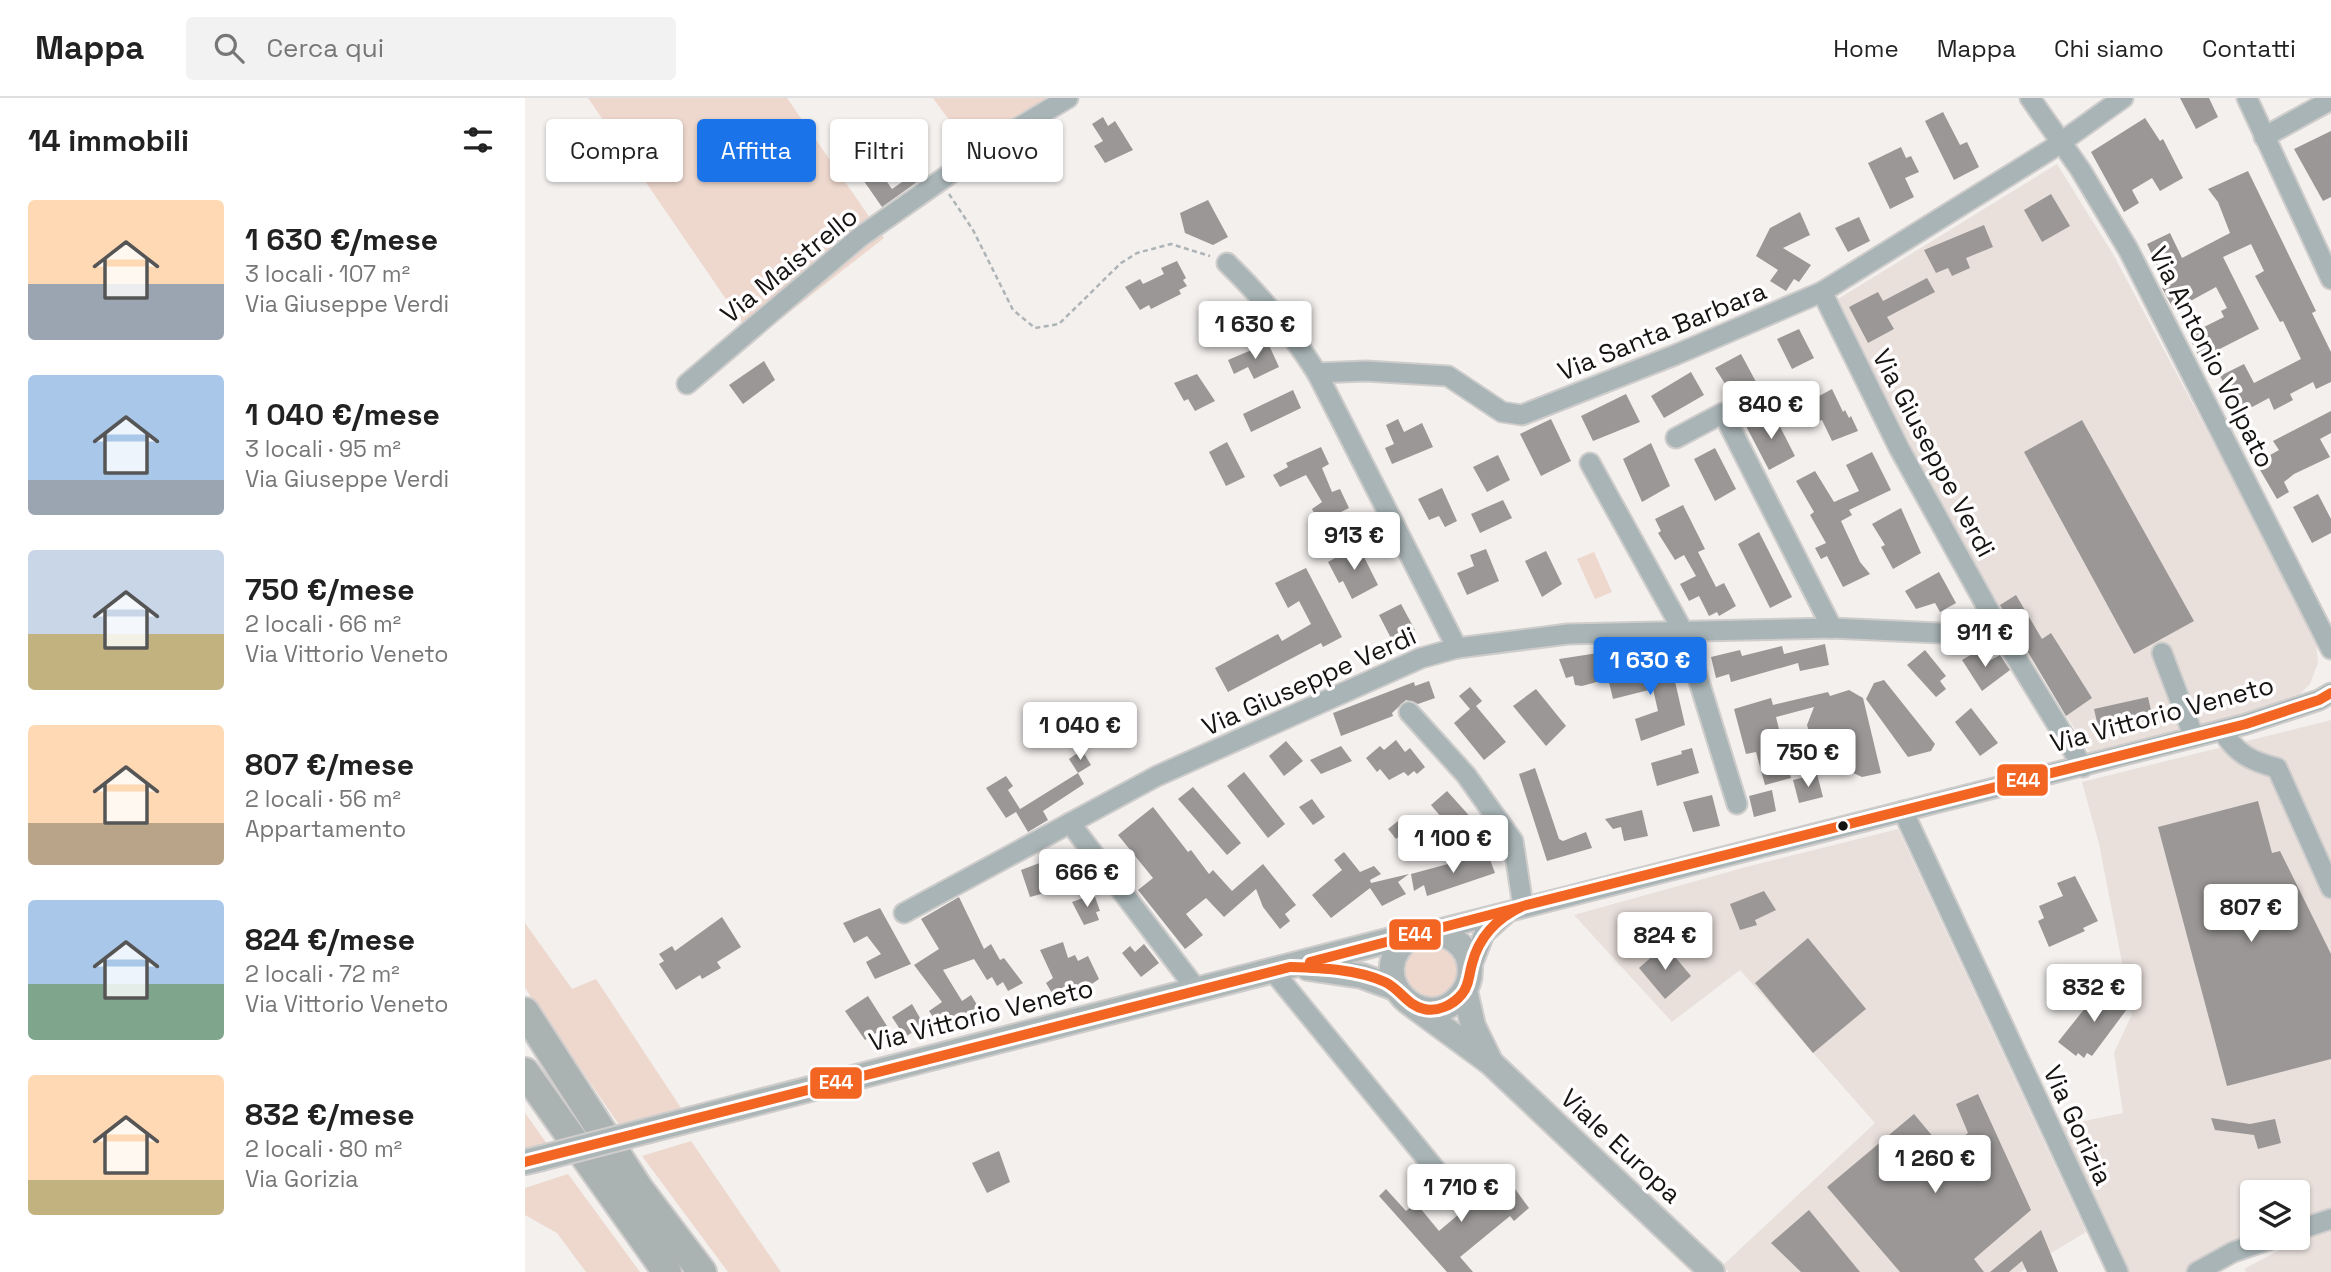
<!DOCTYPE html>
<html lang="it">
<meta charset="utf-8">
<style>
:root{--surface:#fff;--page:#f2f2f2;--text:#222;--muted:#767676;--line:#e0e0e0;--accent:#1a73e8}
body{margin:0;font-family:"Space Grotesk",sans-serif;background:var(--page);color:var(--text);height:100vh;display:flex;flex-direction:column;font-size:26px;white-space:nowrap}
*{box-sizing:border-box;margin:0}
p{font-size:23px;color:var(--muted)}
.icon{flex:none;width:38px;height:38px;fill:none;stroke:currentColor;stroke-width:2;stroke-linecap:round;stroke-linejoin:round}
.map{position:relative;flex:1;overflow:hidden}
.drawer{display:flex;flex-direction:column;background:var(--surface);width:525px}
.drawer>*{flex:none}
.hud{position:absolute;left:21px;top:21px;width:665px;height:63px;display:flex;gap:14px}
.fabs{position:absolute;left:1715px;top:1082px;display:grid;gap:14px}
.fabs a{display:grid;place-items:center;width:70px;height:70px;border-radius:7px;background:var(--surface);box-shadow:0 2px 5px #0004;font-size:35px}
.price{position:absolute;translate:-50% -60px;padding:0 16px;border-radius:7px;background:#fff;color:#222;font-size:23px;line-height:46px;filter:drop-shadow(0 2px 4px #0008)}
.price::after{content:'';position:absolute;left:50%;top:42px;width:21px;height:16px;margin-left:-10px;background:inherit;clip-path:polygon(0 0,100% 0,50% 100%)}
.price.current{background:var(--accent);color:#fff}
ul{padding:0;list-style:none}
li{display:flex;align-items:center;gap:21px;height:175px;padding:0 28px}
li span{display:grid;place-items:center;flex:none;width:196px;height:140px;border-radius:7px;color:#555}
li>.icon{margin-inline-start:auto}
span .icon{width:84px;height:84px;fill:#fffc;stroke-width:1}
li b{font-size:30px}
h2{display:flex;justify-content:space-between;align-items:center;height:84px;padding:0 28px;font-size:30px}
.tag{padding:0 24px;border-radius:7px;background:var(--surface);box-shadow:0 2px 5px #0004;font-size:24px;line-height:63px}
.tag.current{background:var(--accent);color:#fff}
header{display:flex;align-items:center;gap:42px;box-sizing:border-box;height:98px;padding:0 35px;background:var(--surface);border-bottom:2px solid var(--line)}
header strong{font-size:33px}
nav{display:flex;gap:38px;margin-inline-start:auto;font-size:24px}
.search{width:490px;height:63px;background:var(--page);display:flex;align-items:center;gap:18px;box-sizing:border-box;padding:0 24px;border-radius:7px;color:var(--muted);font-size:26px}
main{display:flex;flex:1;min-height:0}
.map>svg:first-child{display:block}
.built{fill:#e9e0dc}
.green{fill:#eed8ce}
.building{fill:#9a9796}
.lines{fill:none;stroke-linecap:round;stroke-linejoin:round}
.minor-casing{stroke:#cfcdcc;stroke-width:23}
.major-casing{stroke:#cfcdcc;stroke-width:28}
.highway-casing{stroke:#cfcdcc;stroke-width:32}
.path{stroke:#aeb4b6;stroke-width:2.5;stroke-dasharray:5 3.5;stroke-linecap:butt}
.minor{stroke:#a8b4b6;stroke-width:19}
.major{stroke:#adb6b7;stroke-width:24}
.highway{stroke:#abb2b2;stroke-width:28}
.major-bridge-casing{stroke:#cfcdcc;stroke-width:28;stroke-linecap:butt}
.major-bridge{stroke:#adb6b7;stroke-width:24}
.bus-1-casing{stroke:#fffdfd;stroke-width:16}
.bus-1{stroke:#f26522;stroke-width:10}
.bus-dot{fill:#161412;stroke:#fffdfd;stroke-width:2.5}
.labels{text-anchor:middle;stroke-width:7;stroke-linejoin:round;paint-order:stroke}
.street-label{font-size:26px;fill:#161412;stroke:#fffdfd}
.line-badge{stroke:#fffdfd;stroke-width:2.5}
.badge-label{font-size:19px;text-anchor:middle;font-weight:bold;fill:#fff}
</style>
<header>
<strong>Mappa</strong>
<div class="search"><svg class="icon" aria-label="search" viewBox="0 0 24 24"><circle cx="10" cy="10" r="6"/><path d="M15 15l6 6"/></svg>Cerca qui</div>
<nav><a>Home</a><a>Mappa</a><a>Chi siamo</a><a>Contatti</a></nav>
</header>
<main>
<section class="drawer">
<h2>14 immobili<svg class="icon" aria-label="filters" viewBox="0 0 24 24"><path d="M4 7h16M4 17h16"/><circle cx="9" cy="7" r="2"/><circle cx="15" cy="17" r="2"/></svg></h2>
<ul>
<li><span style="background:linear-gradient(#ffd9b3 60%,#9aa5b1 0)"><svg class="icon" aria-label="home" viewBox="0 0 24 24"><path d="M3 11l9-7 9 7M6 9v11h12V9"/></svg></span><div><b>1 630 €/mese</b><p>3 locali · 107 m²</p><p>Via Giuseppe Verdi</p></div></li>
<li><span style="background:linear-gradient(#a9c7e8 75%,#9aa5b1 0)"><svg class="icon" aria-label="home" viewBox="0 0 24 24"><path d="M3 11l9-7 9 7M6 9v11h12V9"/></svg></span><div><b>1 040 €/mese</b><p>3 locali · 95 m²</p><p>Via Giuseppe Verdi</p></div></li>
<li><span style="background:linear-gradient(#c9d6e8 60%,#c2b280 0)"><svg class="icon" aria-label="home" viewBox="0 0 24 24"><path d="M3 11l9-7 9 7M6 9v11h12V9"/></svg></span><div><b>750 €/mese</b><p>2 locali · 66 m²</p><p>Via Vittorio Veneto</p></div></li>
<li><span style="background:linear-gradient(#ffd9b3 70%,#b9a48a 0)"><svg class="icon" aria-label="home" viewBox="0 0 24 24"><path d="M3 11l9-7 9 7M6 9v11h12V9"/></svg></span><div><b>807 €/mese</b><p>2 locali · 56 m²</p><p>Appartamento</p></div></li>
<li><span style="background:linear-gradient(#a9c7e8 60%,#7fa58c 0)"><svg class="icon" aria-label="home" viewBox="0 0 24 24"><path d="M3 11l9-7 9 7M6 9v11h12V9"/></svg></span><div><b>824 €/mese</b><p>2 locali · 72 m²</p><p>Via Vittorio Veneto</p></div></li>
<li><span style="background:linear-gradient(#ffd9b3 75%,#c2b280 0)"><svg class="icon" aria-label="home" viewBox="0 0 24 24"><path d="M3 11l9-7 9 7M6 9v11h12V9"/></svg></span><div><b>832 €/mese</b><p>2 locali · 80 m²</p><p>Via Gorizia</p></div></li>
</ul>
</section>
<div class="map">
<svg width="1806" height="1174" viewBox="0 0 1806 1174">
<rect width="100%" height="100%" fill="#f3f0ee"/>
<!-- built -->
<g class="built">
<path d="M1532 66 1588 156 1767 493 1791 543 1793 565 1785 586 1767 604 1565 655 1470 504 1383 343 1313 201Z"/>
<path d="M1806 622V1120L1773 1128V1094H1727V1139L1664 1174H1603L1535 1028 1598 1015 1589 955 1607 916 1574 746 1557 684Z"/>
<path d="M1373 731 1561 1134 1495 1174H1204L1197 1168 1350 1025 1215 872 1147 924 1049 817 1221 769Z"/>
<path d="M1806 1131V1174H1721L1719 1171 1774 1142Z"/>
</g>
<!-- green -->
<g class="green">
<path d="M63 0H262L359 140 229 242Z"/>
<path d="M408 0H534L445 51Z"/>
<path d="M1069 454 1087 494 1070 501 1052 461Z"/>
<path d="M0 825 47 891 71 881 158 1013 97 1031 0 890Z"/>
<path d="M896 842 932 854 937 881 910 904 881 893 876 860Z"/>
<path d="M0 1015 25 1050 0 1058Z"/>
<path d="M166 1043 251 1167 256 1174H203L117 1058Z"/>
<path d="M43 1076 115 1174H61L32 1135 0 1117V1090Z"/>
</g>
<!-- building -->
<g class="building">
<path d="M1655 0H1684L1693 19 1671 31Z"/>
<path d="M1418 14 1435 47 1442 44 1454 69 1429 82 1400 23Z"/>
<path d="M578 19 583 28 590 23 608 52 580 65 569 48 578 43 567 26Z"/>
<path d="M1620 20 1635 43 1638 41 1658 80 1635 93 1627 80 1607 92 1614 105 1599 114 1566 54Z"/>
<path d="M336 26 346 40 336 47 327 33Z"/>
<path d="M1806 33V99L1798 103 1769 51Z"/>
<path d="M1376 49 1381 60 1386 58 1394 74 1380 80 1389 99 1365 111 1343 65Z"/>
<path d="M342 55 367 91 387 77 392 84 357 109 327 66Z"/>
<path d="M1723 73 1791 213 1787 215 1806 254V284L1791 291 1788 284 1765 296 1768 302 1749 312 1744 300 1714 316 1695 278 1719 266 1729 285 1776 261 1758 223 1755 224 1730 178 1739 173 1726 146 1698 159 1734 231 1675 261 1663 237 1699 219 1696 213 1702 210 1691 189 1649 212 1637 190 1641 187 1622 146 1645 135 1657 160 1705 135 1693 104 1683 91Z"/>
<path d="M1526 96 1545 128 1517 144 1499 112Z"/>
<path d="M683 102 703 139 688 147 660 135 655 115Z"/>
<path d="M1275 114 1285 137 1258 150 1286 167 1274 184 1269 181 1261 193 1245 183 1253 172 1231 158 1245 130Z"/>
<path d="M1334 119 1345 143 1323 154 1310 130Z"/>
<path d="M1459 127 1468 149 1441 160 1445 170 1427 178 1423 170 1411 175 1399 152Z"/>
<path d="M652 163 661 180 658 182 662 188 654 192 656 196 626 211 624 207 615 212 600 189 615 181 618 186 639 176 636 170Z"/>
<path d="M1402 180 1410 194 1362 219 1369 231 1343 245 1324 209 1353 194 1358 203Z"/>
<path d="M710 206 712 210 717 207 728 226 687 246 678 227 684 225 681 221Z"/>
<path d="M1274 231 1289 260 1267 271 1252 241Z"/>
<path d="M743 245 754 269 729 281 723 269 709 276 703 262Z"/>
<path d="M1216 256 1237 295 1213 306 1190 270Z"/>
<path d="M239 263 250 282 218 306 204 287Z"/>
<path d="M1166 274 1179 297 1139 320 1126 298Z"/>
<path d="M672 276 690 303 670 313 663 301 659 303 649 285Z"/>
<path d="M1307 291 1318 314 1320 312 1324 320 1326 318 1333 333 1307 343 1297 322 1292 324 1283 304Z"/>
<path d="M768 292 776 310 726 334 718 316Z"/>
<path d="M1101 296 1115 324 1068 343 1056 318Z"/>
<path d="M1806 313V335L1795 341 1805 359 1769 376 1759 384 1764 394 1752 401 1731 365 1754 352 1748 343Z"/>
<path d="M1248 315 1270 358 1244 372 1221 328Z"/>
<path d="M873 321 879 334 897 325 908 349 867 366 860 350 869 346 861 327Z"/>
<path d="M1026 321 1046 363 1016 378 995 336Z"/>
<path d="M1557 322 1669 523 1609 556 1499 354Z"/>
<path d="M702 344 720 379 701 388 684 354Z"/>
<path d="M1126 345 1145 388 1117 404 1098 361Z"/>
<path d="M796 349 804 366 797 370 807 394 815 391 824 410 808 418 810 422 796 430 787 411 797 404 781 377 755 389 748 377 763 369 761 365Z"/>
<path d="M1190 350 1211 391 1190 403 1169 361Z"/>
<path d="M1347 354 1366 392 1324 412 1327 417 1316 423 1335 464 1345 476 1318 489 1302 458 1296 461 1290 450 1301 445 1285 417 1289 414 1271 383 1290 373 1309 404 1334 393 1321 367Z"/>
<path d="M973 357 985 382 962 394 948 369Z"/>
<path d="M917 390 932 423 920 429 914 418 904 422 893 401Z"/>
<path d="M1793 396 1806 421V435L1787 445 1768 409Z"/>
<path d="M978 402 987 420 955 435 946 416Z"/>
<path d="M1158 407 1180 451 1173 454 1191 489 1199 485 1211 508 1194 518 1192 514 1184 518 1174 498 1164 503 1155 486 1171 478 1159 457 1150 462 1133 435 1136 433 1130 421Z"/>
<path d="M1376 410 1396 455 1368 471 1356 449 1360 447 1347 426Z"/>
<path d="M1234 434 1267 499 1245 510 1213 446Z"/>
<path d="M833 447 853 487 827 501 818 483 814 485 803 464Z"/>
<path d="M961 451 974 483 942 497 932 475 949 468 945 457Z"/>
<path d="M1021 453 1037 486 1017 499 1000 463Z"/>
<path d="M781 470 817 539 798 549 796 545 703 594 690 570 753 536 757 543 786 526 774 503 763 510 750 485Z"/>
<path d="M1414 474 1431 505 1415 514 1410 505 1391 511 1380 493Z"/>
<path d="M1491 497 1517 541 1526 535 1567 600 1541 618 1475 507Z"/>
<path d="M876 506 890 532 868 544 854 517Z"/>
<path d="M1300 546 1304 567 1275 573 1273 565 1206 584 1204 576 1191 580 1186 559 1215 552 1217 558 1257 548 1259 556Z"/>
<path d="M1400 552 1421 578 1415 583 1421 591 1411 599 1382 567Z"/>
<path d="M1454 552 1462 564 1475 557 1485 572 1457 593 1437 562Z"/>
<path d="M1073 555 1079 582 1057 588 1050 587 1048 578 1041 580 1034 561Z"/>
<path d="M1107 565 1109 575 1146 566 1160 627 1116 643 1110 621 1133 613 1128 591 1088 601 1081 572Z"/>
<path d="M1359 582 1410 646 1406 653 1383 659 1341 601 1349 585Z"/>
<path d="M904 583 910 600 893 606 881 602 867 615 868 618 816 638 808 615 889 584 890 588Z"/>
<path d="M945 589 957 603 951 608 981 644 959 662 929 625 945 611 934 598Z"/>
<path d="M1011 591 1041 628 1021 648 988 608Z"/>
<path d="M1324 592 1338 600 1356 675 1337 679 1326 674 1315 634 1286 640 1282 627 1289 609 1251 619 1266 680 1240 687 1231 654 1221 656 1209 611 1246 600 1248 607 1303 594 1305 598Z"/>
<path d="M1623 599 1628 621 1574 633 1569 611Z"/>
<path d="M1446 610 1473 645 1455 658 1430 624Z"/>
<path d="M871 642 880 654 885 650 900 669 892 676 889 673 883 678 879 674 864 682 855 671 852 674 841 660 855 648 859 652Z"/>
<path d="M761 643 778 663 759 678 744 658Z"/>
<path d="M816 648 827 663 796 676 785 662Z"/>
<path d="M1167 650 1174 675 1132 688 1126 665 1157 656 1156 653Z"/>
<path d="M557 652 566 667 553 675 544 661Z"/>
<path d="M1010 670 1034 741 1038 743 1061 734 1067 750 1022 763 994 676Z"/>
<path d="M719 674 760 726 743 740 702 688Z"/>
<path d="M553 675 559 686 518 713 523 722 503 734 491 714 481 720 461 690 481 678 488 688 483 692 495 711 492 713Z"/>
<path d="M1292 676 1298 699 1274 705 1268 682Z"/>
<path d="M668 689 716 745 702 757 653 701Z"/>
<path d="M1247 692 1251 713 1229 719 1224 698Z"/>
<path d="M922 693 949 723 931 737 906 707Z"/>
<path d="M1187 697 1195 728 1168 734 1158 704Z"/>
<path d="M787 701 800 719 788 727 774 709Z"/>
<path d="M1733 703 1747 755 1755 753 1806 856V961L1702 988 1633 729Z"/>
<path d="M628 709 663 754 666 752 684 776 688 772 707 793 738 766 771 807 760 816 765 823 755 831 738 809 731 791 699 819 681 800 661 816 678 837 660 851 613 792 628 780 593 737Z"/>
<path d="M1117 712 1123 738 1099 743 1096 729 1088 731 1080 721Z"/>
<path d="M873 723 881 732 871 741 863 731Z"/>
<path d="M819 754 835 774 849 768 856 776 845 782 846 785 884 776 873 784 881 796 857 808 845 790 806 820 787 797 817 772 809 762Z"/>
<path d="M963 756 970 775 902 798 899 787 889 793 886 776 949 759V762Z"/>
<path d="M520 763 526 781 530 779 534 791 505 799 496 772Z"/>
<path d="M1550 778 1573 823 1558 830 1560 833 1524 849 1513 823 1519 820 1514 808 1538 798 1532 785Z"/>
<path d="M1239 793 1251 812 1230 822 1232 827 1215 832 1205 806Z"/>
<path d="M569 796 575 813 571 814 574 822 559 827 547 804Z"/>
<path d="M434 799 459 851 466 846 475 862 479 860 498 885 483 893 478 884 472 888 467 879 462 882 449 861 418 872 437 903 446 897 457 915 445 923 440 914 415 929 404 913 417 904 389 867 414 851 396 821Z"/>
<path d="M355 810 386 866 350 881 341 864 356 856 342 838 329 845 318 825Z"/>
<path d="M197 819 216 849 192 864 196 870 177 881 175 877 151 892 134 866 139 863 134 856 147 848 150 853Z"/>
<path d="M1283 840 1341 911 1288 955 1230 885Z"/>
<path d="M538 844 543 860 550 857 553 863 563 858 574 881 554 895 550 889 530 900 521 885 528 880 515 852Z"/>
<path d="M619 846 634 865 616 879 597 855 605 848 610 854Z"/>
<path d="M1140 847 1166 878 1140 901 1114 870Z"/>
<path d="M1576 890 1605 907 1567 958 1562 955 1559 960 1553 955 1551 958 1533 944Z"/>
<path d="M343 898 362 928 340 942 320 913Z"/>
<path d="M387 906 399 927 380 939 367 919Z"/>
<path d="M1453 996 1506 1112 1449 1161 1459 1174H1375L1302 1089 1389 1016 1420 1053 1443 1035 1431 1006Z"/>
<path d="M1686 1020 1725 1026 1750 1021 1756 1045 1733 1051 1729 1037 1690 1032Z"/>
<path d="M474 1053 485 1084 462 1095 447 1065Z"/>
<path d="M980 1077 1004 1110 989 1123 985 1118 935 1159 948 1174H922L854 1098 861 1091 881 1113 891 1105 914 1133Z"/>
<path d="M1284 1112 1335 1174H1276L1246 1145Z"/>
<path d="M1516 1132 1533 1174H1502L1497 1163 1484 1174H1465Z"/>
</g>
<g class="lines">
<!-- minor casing -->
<g class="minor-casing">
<g id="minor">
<path d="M1505 0 1555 71 1603 151 1806 551"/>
<path d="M1722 0 1806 181"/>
<path d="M1739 39 1806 2"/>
<path d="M702 165C737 199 766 234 792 275L841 273 923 278 977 314 997 317 1150 257 1297 194 1525 52 1598 0"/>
<path d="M1297 194 1374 350 1478 538"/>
<path d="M792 275 932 550"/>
<path d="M162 286 335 139 476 40 543 0"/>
<path d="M1151 340 1198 315 1307 530"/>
<path d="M1065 365 1159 535 1212 706"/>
<path d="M1637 555 1669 639"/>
<path d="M884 614 941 677 988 743 998 808"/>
<path d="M1697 632C1711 656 1726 663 1752 670L1806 790"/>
<path d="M1378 713 1593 1174"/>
<path d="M545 725 672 892"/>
<path d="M379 815 632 678 896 560 932 550 1043 536 1307 530 1478 538 1558 669"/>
<path d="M907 833 1721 626 1794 602 1806 595"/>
<path d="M945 872 959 836 980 817"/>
<path d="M748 873 928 1093"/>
<path d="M1773 1132 1806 1121"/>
<path d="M1672 1174 1708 1154 1752 1139"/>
</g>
</g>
<!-- major casing -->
<g class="major-casing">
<g id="major">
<path d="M783 870 837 878 870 890"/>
<path d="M940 893 948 928 964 961"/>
<path d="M890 909 966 965 1187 1174"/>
<path d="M125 1032 897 834C921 832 945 846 945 872 945 881 942 890 936 897 900 942 832 876 888 837"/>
<path d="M0 1064 17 1060"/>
</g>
</g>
<!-- highway casing -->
<g class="highway-casing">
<g id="highway">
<path d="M0 914 114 1091 177 1174"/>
<path d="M0 974 142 1174"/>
</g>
</g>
<!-- path -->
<path class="path" d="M424 96 448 132 488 212 510 230 534 226 596 165 612 155 646 146 685 158"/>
<!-- minor -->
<use href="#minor" class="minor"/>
<!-- major -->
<use href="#major" class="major"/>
<!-- highway -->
<use href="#highway" class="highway"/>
<!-- major-bridge casing -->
<g class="major-bridge-casing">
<path id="major-bridge" d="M17 1060 125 1032"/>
</g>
<!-- major-bridge -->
<use href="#major-bridge" class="major-bridge"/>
<!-- bus-1 casing -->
<g class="bus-1-casing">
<g id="bus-1">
<path d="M785 864 995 809"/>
<path d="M0 1064 765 869C796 870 831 871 860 884 875 891 883 908 899 911 913 914 928 907 937 896 944 888 944 876 947 866 954 838 972 820 998 808L1721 626 1794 602 1806 595"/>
</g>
</g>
<!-- bus-1 -->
<use href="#bus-1" class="bus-1"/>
</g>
<!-- markers -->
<circle class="bus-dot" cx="1318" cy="728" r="6"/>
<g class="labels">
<!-- street labels -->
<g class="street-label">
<text transform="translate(264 167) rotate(-39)" y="9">Via Maistrello</text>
<text transform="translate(1137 233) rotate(-22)" y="9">Via Santa Barbara</text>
<text transform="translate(1687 259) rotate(63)" y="9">Via Antonio Volpato</text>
<text transform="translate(1409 355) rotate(62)" y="9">Via Giuseppe Verdi</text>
<text transform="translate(784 583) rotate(-24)" y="9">Via Giuseppe Verdi</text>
<text transform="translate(1637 616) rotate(-15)" y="9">Via Vittorio Veneto</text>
<text transform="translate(456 917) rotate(-14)" y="9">Via Vittorio Veneto</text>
<text transform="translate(1553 1027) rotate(65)" y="9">Via Gorizia</text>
<text transform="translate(1096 1048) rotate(43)" y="9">Viale Europa</text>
</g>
</g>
<g class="line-badge">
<rect x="1471" y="665" width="53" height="34" rx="7" fill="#f26522"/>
<rect x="863" y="820" width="54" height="33" rx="7" fill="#f26522"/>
<rect x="284" y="968" width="54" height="34" rx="7" fill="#f26522"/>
</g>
<g class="badge-label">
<text x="1498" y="689">E44</text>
<text x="890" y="843">E44</text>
<text x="311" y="991">E44</text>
</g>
</svg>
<div class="fabs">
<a><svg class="icon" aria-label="layers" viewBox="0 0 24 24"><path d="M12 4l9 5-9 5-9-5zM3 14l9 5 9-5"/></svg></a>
</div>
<b class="price" style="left:730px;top:263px">1 630 €</b>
<b class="price" style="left:1246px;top:343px">840 €</b>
<b class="price" style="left:829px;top:474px">913 €</b>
<b class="price" style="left:1460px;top:571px">911 €</b>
<b class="price current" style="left:1125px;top:599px">1 630 €</b>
<b class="price" style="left:555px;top:664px">1 040 €</b>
<b class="price" style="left:1283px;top:691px">750 €</b>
<b class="price" style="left:928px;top:777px">1 100 €</b>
<b class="price" style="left:562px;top:811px">666 €</b>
<b class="price" style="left:1726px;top:846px">807 €</b>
<b class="price" style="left:1140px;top:874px">824 €</b>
<b class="price" style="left:1569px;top:926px">832 €</b>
<b class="price" style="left:1410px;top:1097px">1 260 €</b>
<b class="price" style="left:936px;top:1126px">1 710 €</b>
<div class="hud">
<a class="tag">Compra</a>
<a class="tag current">Affitta</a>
<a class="tag">Filtri</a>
<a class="tag">Nuovo</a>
</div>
</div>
</main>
